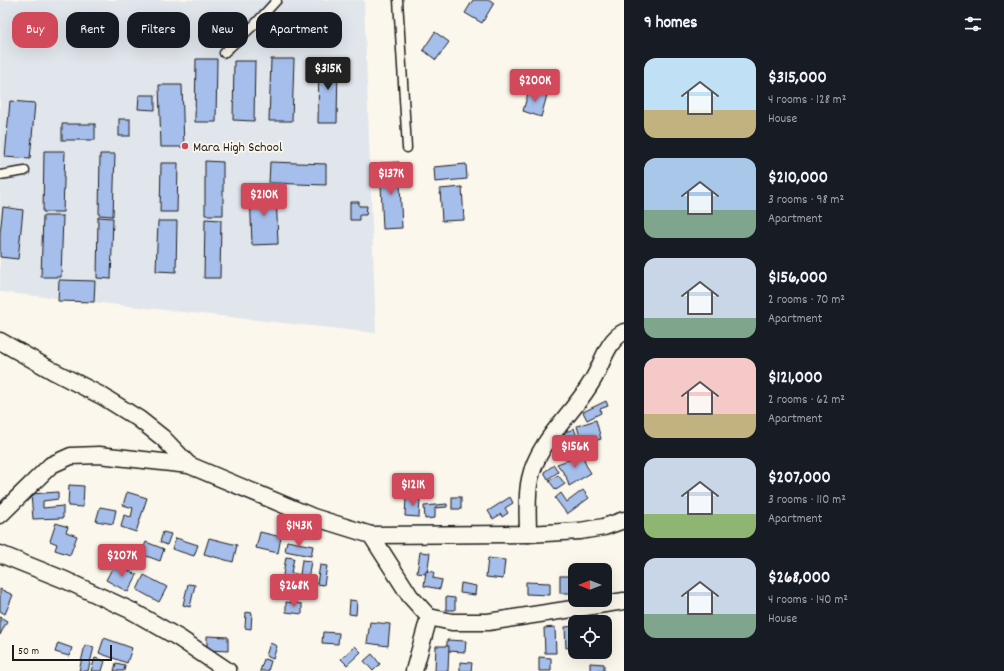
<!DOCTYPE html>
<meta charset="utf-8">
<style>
:root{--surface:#171b24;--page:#20242c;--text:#f1f3f6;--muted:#9ea1a6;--accent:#d1495b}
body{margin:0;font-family:Dekko,sans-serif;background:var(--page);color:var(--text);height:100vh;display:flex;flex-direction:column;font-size:15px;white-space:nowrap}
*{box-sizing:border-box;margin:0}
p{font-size:13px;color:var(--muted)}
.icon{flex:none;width:22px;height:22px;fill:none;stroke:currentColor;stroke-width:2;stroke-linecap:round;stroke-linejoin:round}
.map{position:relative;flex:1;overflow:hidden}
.panel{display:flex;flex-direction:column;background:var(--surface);width:380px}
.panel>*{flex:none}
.hud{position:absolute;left:12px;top:12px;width:380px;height:36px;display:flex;gap:8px}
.needle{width:26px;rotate:270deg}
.tools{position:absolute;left:568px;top:563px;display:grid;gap:8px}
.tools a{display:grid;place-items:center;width:44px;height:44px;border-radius:8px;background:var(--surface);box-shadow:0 4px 16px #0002;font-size:20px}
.scale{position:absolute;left:12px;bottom:10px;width:100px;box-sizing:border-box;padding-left:4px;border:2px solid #1c1c1c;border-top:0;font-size:11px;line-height:14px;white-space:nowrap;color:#1c1c1c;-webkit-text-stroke:3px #fbf7ec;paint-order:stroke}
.price{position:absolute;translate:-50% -34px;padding:0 9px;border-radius:4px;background:var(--accent);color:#fff;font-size:13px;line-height:26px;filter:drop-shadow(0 1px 2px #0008)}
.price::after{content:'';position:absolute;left:50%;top:24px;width:12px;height:9px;margin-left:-6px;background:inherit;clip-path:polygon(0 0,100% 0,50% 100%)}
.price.current{background:#222;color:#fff}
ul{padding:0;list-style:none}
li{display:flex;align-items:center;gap:12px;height:100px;padding:0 20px}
li span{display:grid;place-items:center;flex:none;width:112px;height:80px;border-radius:12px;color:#555}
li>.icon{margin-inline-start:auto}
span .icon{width:48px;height:48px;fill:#fffc;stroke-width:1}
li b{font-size:17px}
h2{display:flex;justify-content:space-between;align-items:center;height:48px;padding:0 20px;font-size:17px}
.tag{padding:0 14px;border-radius:12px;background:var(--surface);box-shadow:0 4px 16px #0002;font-size:14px;line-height:36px}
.tag.current{background:var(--accent);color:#fff}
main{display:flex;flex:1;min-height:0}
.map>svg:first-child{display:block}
.built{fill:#e1e6ec}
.building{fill:#a5beeb;stroke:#1c1c1c}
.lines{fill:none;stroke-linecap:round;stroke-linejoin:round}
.service-casing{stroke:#1c1c1c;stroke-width:11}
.minor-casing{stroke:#1c1c1c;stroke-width:19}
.service{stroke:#fbf7ec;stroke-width:8}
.minor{stroke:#fbf7ec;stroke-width:16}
.poi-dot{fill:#d1495b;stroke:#fbf7ec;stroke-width:1.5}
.labels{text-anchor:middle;stroke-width:3.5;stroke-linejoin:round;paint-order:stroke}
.poi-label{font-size:14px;fill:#1c1c1c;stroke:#fbf7ec;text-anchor:start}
</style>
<main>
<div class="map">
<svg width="624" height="671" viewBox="0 0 624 671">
<rect width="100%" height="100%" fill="#fbf7ec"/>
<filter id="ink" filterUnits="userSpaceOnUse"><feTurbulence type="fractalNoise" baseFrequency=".025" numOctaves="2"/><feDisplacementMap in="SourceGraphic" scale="8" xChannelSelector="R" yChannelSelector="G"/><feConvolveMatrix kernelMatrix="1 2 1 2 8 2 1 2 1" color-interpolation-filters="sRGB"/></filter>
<g filter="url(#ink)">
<!-- built -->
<path class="built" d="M0 0H364L376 333 0 292Z"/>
<!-- building -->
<g class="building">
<path d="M473 0H490L494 3 482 23 465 13Z"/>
<path d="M310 25V45H267V26Z"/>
<path d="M435 32 449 42 436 60 423 50Z"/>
<path d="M196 59H217L216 122H195Z"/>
<path d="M271 59H294L292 121H269Z"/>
<path d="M319 59H338L337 123H318Z"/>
<path d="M234 61H255L254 121 233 120Z"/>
<path d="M159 85H182L184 147H161Z"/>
<path d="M529 90 547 95 541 117 523 111Z"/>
<path d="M139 95H155V110L138 109Z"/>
<path d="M10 101 35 103 30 159 5 157Z"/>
<rect x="119" y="119" width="11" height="17"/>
<rect x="62" y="124" width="33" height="16"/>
<path d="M44 151H65L63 212H43Z"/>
<path d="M100 154H115L113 216 99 215Z"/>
<path d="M205 161 223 162V215H205Z"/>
<path d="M270 162 326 164V185L269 183Z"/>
<path d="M399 162 402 228 383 229 380 163Z"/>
<path d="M161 163H178L177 212H160Z"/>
<path d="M466 164 467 179 435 182 434 167Z"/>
<path d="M462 187 464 220 442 221 440 189Z"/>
<path d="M250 190H276L278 244 252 245Z"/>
<path d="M350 202H359V206H367L366 215H359V220H350Z"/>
<path d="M3 207 23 210 18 259 0 257V233Z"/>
<path d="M43 216H63L61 277H41Z"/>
<path d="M98 217 113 218 111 279 97 278Z"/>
<path d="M205 219 221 220 220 278H204Z"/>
<path d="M158 221H177L176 272 156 271Z"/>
<path d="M59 280 95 281 94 302 58 301Z"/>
<path d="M606 401 608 406 600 409 601 413 587 420 583 412Z"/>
<path d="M596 420 601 439 582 444 577 426Z"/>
<path d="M574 428 581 450 571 454 562 431H569Z"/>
<path d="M583 455 586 465 591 473 569 486 566 476 557 464Z"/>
<path d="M554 465 558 472 548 479 544 472Z"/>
<path d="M558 475 565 484 556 490 549 481Z"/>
<path d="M69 485 84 486 83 507 68 506Z"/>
<path d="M583 490 589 498 567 514 555 498 561 493 567 502Z"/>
<path d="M58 492V499L43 501V508L63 506V518L33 519 31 494Z"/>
<path d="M127 492 147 498 136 532 121 527 124 515 131 517 133 508 123 505Z"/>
<rect x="452" y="497" width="9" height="12"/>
<path d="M510 497 513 503 505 508 508 513 502 517 501 514 493 519 488 511Z"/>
<path d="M406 498H420L419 517 405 516Z"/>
<path d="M447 504V507L435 508V518L425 519 424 506Z"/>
<path d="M100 507 116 510 113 524 96 521Z"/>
<path d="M56 523 68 527 66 532 77 536 70 555 55 550 57 544 50 541Z"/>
<path d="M163 532 171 534 167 545 160 542Z"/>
<path d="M260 532 281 537 278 553 256 548Z"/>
<path d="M176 538 198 545 194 556 172 549Z"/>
<path d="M209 538 237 545 233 562 204 554Z"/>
<path d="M287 541 313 546 311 556 285 551Z"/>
<path d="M146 542 164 549 160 561 141 554Z"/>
<path d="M420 552 430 553 427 574 417 573Z"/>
<path d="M286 557 294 558 291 573 300 575 302 560 311 561 307 586 282 581Z"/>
<path d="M488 558 505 560 503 579 486 577Z"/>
<path d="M115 563 137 575 128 592 106 580Z"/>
<path d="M320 565 327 566 324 585 317 584Z"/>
<path d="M426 571 434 572 433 578 442 580 440 589 424 586Z"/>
<path d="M144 575 167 587 159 602 137 590Z"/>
<rect x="560" y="576" width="15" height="17"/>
<path d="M526 582 550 583V595L526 594Z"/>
<path d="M461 583 476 586 475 595 460 593Z"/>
<path d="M188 584 195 585 190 607 183 605Z"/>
<path d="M0 589 13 595 5 614 0 611Z"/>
<path d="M446 597 455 598V610H446Z"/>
<path d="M350 600 357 601 356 615 349 614Z"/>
<path d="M286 602 302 604V614L286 612Z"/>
<path d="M246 612 252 613 251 629 245 628Z"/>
<path d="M0 617 7 621 0 635Z"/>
<path d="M370 622 390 624 388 646 367 643Z"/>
<path d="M575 626V647L566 648 565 627Z"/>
<path d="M555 627 556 653H545L544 628Z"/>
<path d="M323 632 339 633 338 644 322 643Z"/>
<path d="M207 636 228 637V651L207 650Z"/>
<path d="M104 638 132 648 127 663 99 653Z"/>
<path d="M447 640 466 641 465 652 447 651Z"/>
<path d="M58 643 72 648 69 656 55 652Z"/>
<path d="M270 643 277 646 273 659 266 656Z"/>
<path d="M85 645 94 647 88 671H79Z"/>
<path d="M355 646 361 652 347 665 341 659Z"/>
<path d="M436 646H449L448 671H435Z"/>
<path d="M372 654 380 664 373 671 364 661Z"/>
<path d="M539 657 551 658V671H539Z"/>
<path d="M95 658 105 661 102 671H91Z"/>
<path d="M264 659 271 661 268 671H260Z"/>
<path d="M460 662 472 663 471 671H460Z"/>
<path d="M116 663 125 665 124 671H114Z"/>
<path d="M590 663 604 664V671H590Z"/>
</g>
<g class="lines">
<!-- service casing -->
<g class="service-casing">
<g id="service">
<path d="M398 0 407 148"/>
<path d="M224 53 254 25 277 0"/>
<path d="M0 175 25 171"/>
</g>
</g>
<!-- minor casing -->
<g class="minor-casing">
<g id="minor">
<path d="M0 341 53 371 102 396 139 419 163 438 189 465"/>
<path d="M0 515 51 465 71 456 99 455 189 465 313 517 371 535 410 596 429 617 452 622H488L624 601"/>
<path d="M528 534C528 516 526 496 530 479 539 437 578 411 596 374 603 360 609 339 624 332"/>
<path d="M371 535 528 534 580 531 604 527 624 520"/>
<path d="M0 554 65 580 132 611 179 638 228 671"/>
<path d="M414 671 429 617"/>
</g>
</g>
<!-- service -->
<use href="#service" class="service"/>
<!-- minor -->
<use href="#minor" class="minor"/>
</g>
</g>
<!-- markers -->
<circle class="poi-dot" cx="185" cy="146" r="4"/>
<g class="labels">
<!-- poi labels -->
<g class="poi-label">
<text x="193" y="151">Mara High School</text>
</g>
</g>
</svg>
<div class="tools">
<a><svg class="needle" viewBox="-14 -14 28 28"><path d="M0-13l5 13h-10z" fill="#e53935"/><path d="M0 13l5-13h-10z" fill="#9ea1a6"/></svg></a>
<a><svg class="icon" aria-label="locate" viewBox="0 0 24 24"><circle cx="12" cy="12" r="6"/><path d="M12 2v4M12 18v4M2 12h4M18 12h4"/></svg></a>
</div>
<div class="scale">50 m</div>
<b class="price current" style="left:328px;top:91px">$315K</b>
<b class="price" style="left:535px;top:103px">$200K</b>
<b class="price" style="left:391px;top:196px">$137K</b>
<b class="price" style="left:264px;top:217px">$210K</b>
<b class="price" style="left:575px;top:469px">$156K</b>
<b class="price" style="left:413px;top:507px">$121K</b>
<b class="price" style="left:299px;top:548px">$143K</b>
<b class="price" style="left:122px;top:578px">$207K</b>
<b class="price" style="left:294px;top:608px">$268K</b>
<div class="hud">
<a class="tag current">Buy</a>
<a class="tag">Rent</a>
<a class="tag">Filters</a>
<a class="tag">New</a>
<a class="tag">Apartment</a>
</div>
</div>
<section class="panel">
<h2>9 homes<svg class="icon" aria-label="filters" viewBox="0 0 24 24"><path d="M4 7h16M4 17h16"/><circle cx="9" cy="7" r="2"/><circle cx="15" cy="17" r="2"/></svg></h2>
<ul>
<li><span style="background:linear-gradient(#bfe0f5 65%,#c2b280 0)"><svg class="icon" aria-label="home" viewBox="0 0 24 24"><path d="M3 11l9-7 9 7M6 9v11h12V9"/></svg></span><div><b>$315,000</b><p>4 rooms · 128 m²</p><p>House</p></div></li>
<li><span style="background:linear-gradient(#a9c7e8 65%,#7fa58c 0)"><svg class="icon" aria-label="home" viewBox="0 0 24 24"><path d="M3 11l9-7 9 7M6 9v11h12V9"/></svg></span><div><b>$210,000</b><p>3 rooms · 98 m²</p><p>Apartment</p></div></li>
<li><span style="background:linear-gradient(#c9d6e8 75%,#7fa58c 0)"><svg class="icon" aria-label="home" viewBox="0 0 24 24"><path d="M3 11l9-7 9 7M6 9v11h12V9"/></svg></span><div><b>$156,000</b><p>2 rooms · 70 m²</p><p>Apartment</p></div></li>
<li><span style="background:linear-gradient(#f6c9c9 70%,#c2b280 0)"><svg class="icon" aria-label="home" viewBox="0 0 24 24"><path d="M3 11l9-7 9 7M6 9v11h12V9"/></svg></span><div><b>$121,000</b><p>2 rooms · 62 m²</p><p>Apartment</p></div></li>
<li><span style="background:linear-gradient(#c9d6e8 70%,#8fb573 0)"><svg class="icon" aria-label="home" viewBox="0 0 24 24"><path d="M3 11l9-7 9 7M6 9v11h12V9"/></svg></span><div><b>$207,000</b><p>3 rooms · 110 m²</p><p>Apartment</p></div></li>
<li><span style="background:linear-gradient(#c9d6e8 70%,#7fa58c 0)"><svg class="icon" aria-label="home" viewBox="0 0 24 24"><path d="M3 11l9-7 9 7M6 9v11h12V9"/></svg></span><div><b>$268,000</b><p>4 rooms · 140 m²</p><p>House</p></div></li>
</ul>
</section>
</main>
